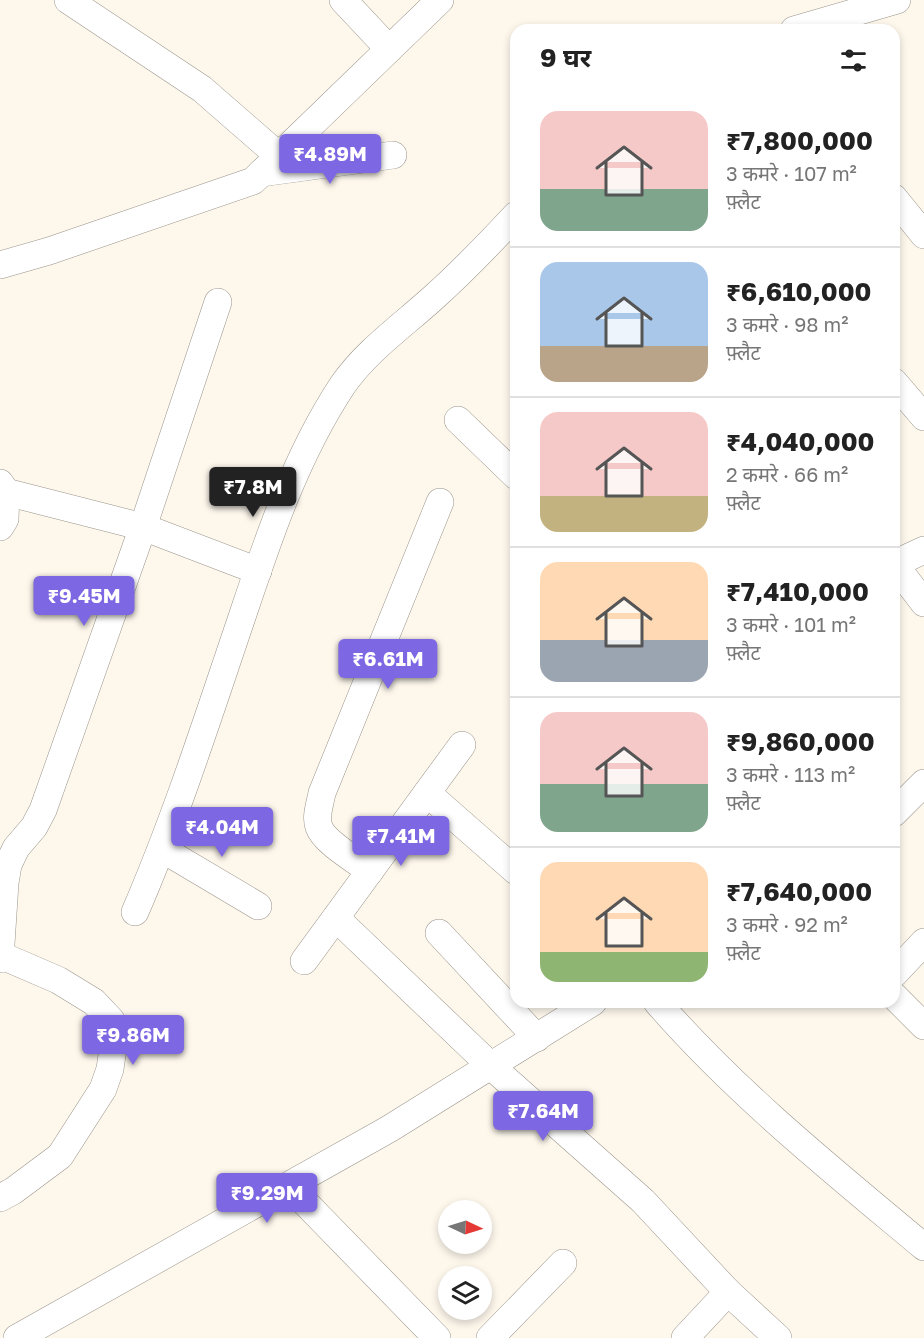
<!DOCTYPE html>
<html lang="hi">
<meta charset="utf-8">
<style>
:root{--surface:#fff;--page:#f2f2f2;--text:#222;--muted:#767676;--line:#e0e0e0;--accent:#7e67e3}
body{margin:0;font-family:"Golos Text","Noto Sans Devanagari",sans-serif;background:var(--page);color:var(--text);height:100vh;display:flex;flex-direction:column;font-size:22px;white-space:nowrap}
*{box-sizing:border-box;margin:0}
p{font-size:20px;color:var(--muted)}
.icon{flex:none;width:33px;height:33px;fill:none;stroke:currentColor;stroke-width:2;stroke-linecap:round;stroke-linejoin:round}
.map{position:relative;flex:1;overflow:hidden}
.sheet{position:absolute;left:510px;top:24px;width:390px;height:984px;display:flex;flex-direction:column;background:var(--surface);border-radius:18px;box-shadow:0 3px 9px #0003}
.sheet>*{flex:none}
.needle{width:39px;rotate:94deg}
.buttons{position:absolute;left:438px;top:1200px;display:grid;gap:12px}
.buttons a{display:grid;place-items:center;width:54px;height:54px;border-radius:50%;background:var(--surface);box-shadow:0 3px 9px #0003;font-size:30px}
.price{position:absolute;translate:-50% -51px;padding:0 14px;border-radius:6px;background:var(--accent);color:#fff;font-size:20px;line-height:39px;filter:drop-shadow(0 2px 3px #0008)}
.price::after{content:'';position:absolute;left:50%;top:36px;width:18px;height:14px;margin-left:-9px;background:inherit;clip-path:polygon(0 0,100% 0,50% 100%)}
.price.active{background:#222;color:#fff}
ul{padding:0;list-style:none}
li{display:flex;align-items:center;gap:18px;height:150px;padding:0 30px}
li+li{border-top:2px solid var(--line)}
li span{display:grid;place-items:center;flex:none;width:168px;height:120px;border-radius:18px;color:#555}
li>.icon{margin-inline-start:auto}
span .icon{width:72px;height:72px;fill:#fffc;stroke-width:1}
li b{font-size:26px}
h2{display:flex;justify-content:space-between;align-items:center;height:72px;padding:0 30px;font-size:26px}
.map>svg:first-child{display:block}
.lines{fill:none;stroke-linecap:round;stroke-linejoin:round}
.minor-casing{stroke:#9a948b;stroke-width:28}
.minor{stroke:#fff;stroke-width:27}
</style>
<div class="map">
<svg width="924" height="1338" viewBox="0 0 924 1338">
<rect width="100%" height="100%" fill="#fdf7ec"/>
<g class="lines">
<!-- minor casing -->
<g class="minor-casing">
<g id="minor">
<path d="M68 0 202 89 279 156"/>
<path d="M343 0 389 49"/>
<path d="M794 30 897 0"/>
<path d="M261 173 393 155"/>
<path d="M894 198 924 235"/>
<path d="M0 265 49 251 253 181 440 0"/>
<path d="M894 382 924 417"/>
<path d="M458 420 516 476"/>
<path d="M0 483 6 492 5 519 0 527"/>
<path d="M6 492 143 527 258 571"/>
<path d="M894 564 924 603"/>
<path d="M894 564 924 550"/>
<path d="M427 793 516 871"/>
<path d="M894 813 924 783"/>
<path d="M162 849 258 906"/>
<path d="M370 871C357 861 324 842 319 827 315 817 320 804 322 793L440 502"/>
<path d="M135 912C177 815 209 714 243 614 269 536 296 456 342 386 365 352 402 326 433 298 462 272 489 244 516 215"/>
<path d="M336 918 492 1067 643 1201 728 1292 778 1338"/>
<path d="M439 933 537 1038"/>
<path d="M0 959 5 883 8 865 16 848 34 827 43 810 143 527 218 302"/>
<path d="M304 961 462 745"/>
<path d="M894 974 924 942"/>
<path d="M894 996 924 1026"/>
<path d="M657 1002C736 1093 832 1170 924 1247"/>
<path d="M289 1186 437 1338"/>
<path d="M0 1198 13 1191 60 1156 103 1089 110 1069 114 1041 111 1020 94 1002 58 980 0 955"/>
<path d="M17 1338 389 1129 593 1002"/>
<path d="M490 1338 563 1263"/>
<path d="M685 1338 728 1292"/>
</g>
</g>
<!-- minor -->
<use href="#minor" class="minor"/>
</g>
</svg>
<div class="buttons">
<a><svg class="needle" viewBox="-14 -14 28 28"><path d="M0-13l5 13h-10z" fill="#e53935"/><path d="M0 13l5-13h-10z" fill="#767676"/></svg></a>
<a><svg class="icon" aria-label="layers" viewBox="0 0 24 24"><path d="M12 4l9 5-9 5-9-5zM3 14l9 5 9-5"/></svg></a>
</div>
<b class="price" style="left:330px;top:185px">₹4.89M</b>
<b class="price active" style="left:253px;top:518px">₹7.8M</b>
<b class="price" style="left:84px;top:627px">₹9.45M</b>
<b class="price" style="left:388px;top:690px">₹6.61M</b>
<b class="price" style="left:222px;top:858px">₹4.04M</b>
<b class="price" style="left:401px;top:867px">₹7.41M</b>
<b class="price" style="left:133px;top:1066px">₹9.86M</b>
<b class="price" style="left:543px;top:1142px">₹7.64M</b>
<b class="price" style="left:267px;top:1224px">₹9.29M</b>
<section class="sheet">
<h2>9 घर<svg class="icon" aria-label="filters" viewBox="0 0 24 24"><path d="M4 7h16M4 17h16"/><circle cx="9" cy="7" r="2"/><circle cx="15" cy="17" r="2"/></svg></h2>
<ul>
<li><span style="background:linear-gradient(#f6c9c9 65%,#7fa58c 0)"><svg class="icon" aria-label="home" viewBox="0 0 24 24"><path d="M3 11l9-7 9 7M6 9v11h12V9"/></svg></span><div><b>₹7,800,000</b><p>3 कमरे · 107 m²</p><p>फ़्लैट</p></div></li>
<li><span style="background:linear-gradient(#a9c7e8 70%,#b9a48a 0)"><svg class="icon" aria-label="home" viewBox="0 0 24 24"><path d="M3 11l9-7 9 7M6 9v11h12V9"/></svg></span><div><b>₹6,610,000</b><p>3 कमरे · 98 m²</p><p>फ़्लैट</p></div></li>
<li><span style="background:linear-gradient(#f6c9c9 70%,#c2b280 0)"><svg class="icon" aria-label="home" viewBox="0 0 24 24"><path d="M3 11l9-7 9 7M6 9v11h12V9"/></svg></span><div><b>₹4,040,000</b><p>2 कमरे · 66 m²</p><p>फ़्लैट</p></div></li>
<li><span style="background:linear-gradient(#ffd9b3 65%,#9aa5b1 0)"><svg class="icon" aria-label="home" viewBox="0 0 24 24"><path d="M3 11l9-7 9 7M6 9v11h12V9"/></svg></span><div><b>₹7,410,000</b><p>3 कमरे · 101 m²</p><p>फ़्लैट</p></div></li>
<li><span style="background:linear-gradient(#f6c9c9 60%,#7fa58c 0)"><svg class="icon" aria-label="home" viewBox="0 0 24 24"><path d="M3 11l9-7 9 7M6 9v11h12V9"/></svg></span><div><b>₹9,860,000</b><p>3 कमरे · 113 m²</p><p>फ़्लैट</p></div></li>
<li><span style="background:linear-gradient(#ffd9b3 75%,#8fb573 0)"><svg class="icon" aria-label="home" viewBox="0 0 24 24"><path d="M3 11l9-7 9 7M6 9v11h12V9"/></svg></span><div><b>₹7,640,000</b><p>3 कमरे · 92 m²</p><p>फ़्लैट</p></div></li>
</ul>
</section>
</div>
